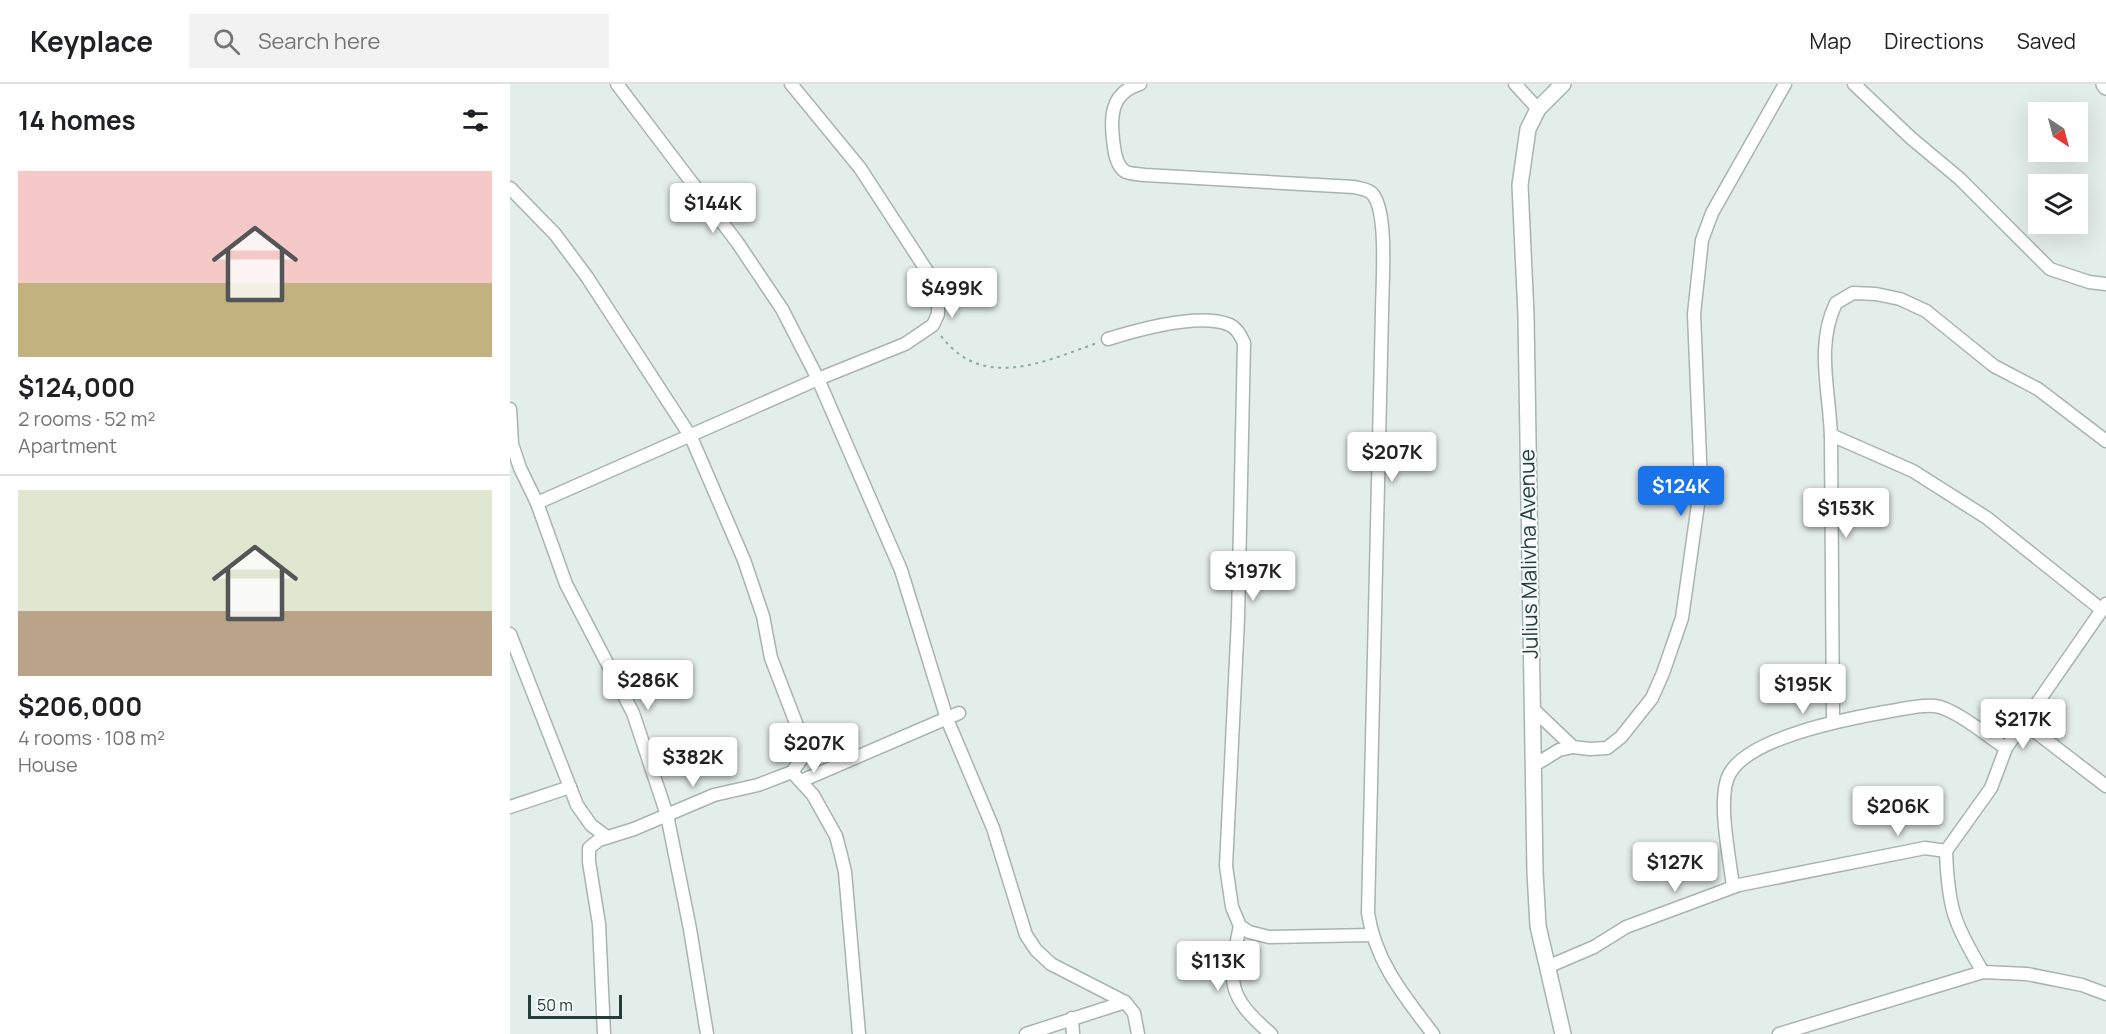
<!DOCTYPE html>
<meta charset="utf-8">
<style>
:root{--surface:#fff;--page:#f2f2f2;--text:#202124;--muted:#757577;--line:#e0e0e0;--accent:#1a73e8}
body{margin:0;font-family:Manrope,sans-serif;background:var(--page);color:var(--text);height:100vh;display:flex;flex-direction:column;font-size:22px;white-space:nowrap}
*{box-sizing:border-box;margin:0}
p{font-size:20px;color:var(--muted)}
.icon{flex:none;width:33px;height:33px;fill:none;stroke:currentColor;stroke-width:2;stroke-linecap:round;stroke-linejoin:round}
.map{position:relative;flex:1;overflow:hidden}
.drawer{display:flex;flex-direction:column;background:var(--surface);width:510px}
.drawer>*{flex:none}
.needle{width:39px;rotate:144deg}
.buttons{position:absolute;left:1518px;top:18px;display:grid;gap:12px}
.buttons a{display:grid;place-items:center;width:60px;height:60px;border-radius:0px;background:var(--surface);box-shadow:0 6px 24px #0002;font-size:30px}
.scale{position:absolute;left:18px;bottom:15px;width:94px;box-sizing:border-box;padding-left:6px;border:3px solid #233e39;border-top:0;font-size:16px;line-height:21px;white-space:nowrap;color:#233e39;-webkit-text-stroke:4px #f4f9f7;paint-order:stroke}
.price{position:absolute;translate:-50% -51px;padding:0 14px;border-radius:6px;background:#fff;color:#222;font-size:20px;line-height:39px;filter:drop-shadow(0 2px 3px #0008)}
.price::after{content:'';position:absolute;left:50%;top:36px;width:18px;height:14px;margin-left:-9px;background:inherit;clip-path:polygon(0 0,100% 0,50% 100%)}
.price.on{background:var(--accent);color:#fff}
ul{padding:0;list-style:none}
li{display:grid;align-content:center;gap:12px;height:318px;padding:0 18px}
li+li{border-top:2px solid var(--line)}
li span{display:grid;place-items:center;height:186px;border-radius:0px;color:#555}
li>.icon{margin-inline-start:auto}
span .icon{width:108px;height:108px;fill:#fffc;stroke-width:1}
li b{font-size:26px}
h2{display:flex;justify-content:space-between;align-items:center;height:72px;padding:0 18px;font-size:26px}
header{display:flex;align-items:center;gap:36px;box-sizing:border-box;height:84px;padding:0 30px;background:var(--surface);border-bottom:2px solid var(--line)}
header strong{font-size:28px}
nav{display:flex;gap:33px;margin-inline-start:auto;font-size:21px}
.search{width:420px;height:54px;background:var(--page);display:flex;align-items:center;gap:15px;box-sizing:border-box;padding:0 21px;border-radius:0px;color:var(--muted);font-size:22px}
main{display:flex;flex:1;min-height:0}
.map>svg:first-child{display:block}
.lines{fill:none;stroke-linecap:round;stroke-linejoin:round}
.minor-casing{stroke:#a6b5b1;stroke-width:15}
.tertiary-casing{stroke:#a6b5b1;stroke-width:18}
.path{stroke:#85afa5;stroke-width:2;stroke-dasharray:3 4.5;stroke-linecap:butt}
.minor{stroke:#fff;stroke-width:12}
.tertiary{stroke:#fff;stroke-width:15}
.labels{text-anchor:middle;stroke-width:4.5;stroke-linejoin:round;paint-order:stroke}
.street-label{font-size:21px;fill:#233e39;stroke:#f4f9f7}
</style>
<header>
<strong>Keyplace</strong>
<div class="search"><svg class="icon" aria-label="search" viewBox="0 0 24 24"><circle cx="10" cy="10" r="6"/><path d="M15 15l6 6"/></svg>Search here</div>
<nav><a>Map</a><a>Directions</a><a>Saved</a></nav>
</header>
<main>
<section class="drawer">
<h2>14 homes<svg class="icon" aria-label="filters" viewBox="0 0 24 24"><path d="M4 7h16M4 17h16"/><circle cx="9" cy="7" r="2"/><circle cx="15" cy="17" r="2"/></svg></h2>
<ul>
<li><span style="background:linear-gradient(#f6c9c9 60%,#c2b280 0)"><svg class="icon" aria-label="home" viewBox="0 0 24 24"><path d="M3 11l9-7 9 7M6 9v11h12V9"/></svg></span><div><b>$124,000</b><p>2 rooms · 52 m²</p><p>Apartment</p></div></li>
<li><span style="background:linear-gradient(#dfe7d0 65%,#b9a48a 0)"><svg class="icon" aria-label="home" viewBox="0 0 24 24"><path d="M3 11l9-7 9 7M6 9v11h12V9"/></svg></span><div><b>$206,000</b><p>4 rooms · 108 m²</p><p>House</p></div></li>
</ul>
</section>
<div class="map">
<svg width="1596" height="950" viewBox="0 0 1596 950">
<rect width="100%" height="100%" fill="#e3ede9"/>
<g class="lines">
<!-- minor casing -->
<g class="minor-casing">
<g id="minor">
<path d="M107 0 227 158 272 225 308 295 391 486 437 635 483 744 516 851 526 866 541 880 615 918 624 929 628 950"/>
<path d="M630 0C599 9 600 36 604 63 605 71 607 83 616 88 621 90 629 90 635 91L844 103C851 105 860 105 864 112 878 133 872 202 872 228L858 829C865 877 894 912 923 950"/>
<path d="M1005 0 1028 25"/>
<path d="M1344 0 1401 54 1450 95 1540 185 1579 198 1596 200"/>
<path d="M0 104 45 150 77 193 181 353 234 476 253 532 261 574 291 652V676L282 688 303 711 326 752 331 771 335 788 349 950"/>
<path d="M598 255C627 246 690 228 720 241 727 244 731 252 734 259L728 535 716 782 722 823 730 842 739 848 759 853 861 851"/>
<path d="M0 325 2 360 10 384 27 419 56 500 123 629 157 731 180 845 197 950"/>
<path d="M1321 351 1403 387 1477 434 1592 526"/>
<path d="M27 419 308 295 395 260 423 241 428 230V212L417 187 350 84 281 0"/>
<path d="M0 550 67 721 81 741 97 753"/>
<path d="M1022 624 1063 663 1080 665 1097 664 1111 653 1142 614 1153 589 1172 534 1191 399 1184 230 1192 156 1202 129 1275 0"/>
<path d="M1323 638C1322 543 1322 448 1321 354 1320 308 1305 262 1326 219L1343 209 1366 210 1390 215 1416 227 1484 282 1528 305 1596 357"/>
<path d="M1514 639 1596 702"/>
<path d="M1023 682 1049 666 1063 663"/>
<path d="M291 697 449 629"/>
<path d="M0 723 60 703"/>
<path d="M1436 767 1481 704 1496 664 1596 520"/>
<path d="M1223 803C1220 775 1206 712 1220 689 1241 653 1336 635 1375 628 1391 626 1409 620 1425 622 1446 625 1477 652 1496 664"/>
<path d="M730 842C718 898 716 911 761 950"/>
<path d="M1037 883 1084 863 1116 843 1229 801 1415 764 1436 767C1438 824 1444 840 1473 888"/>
<path d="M562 934 563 950"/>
<path d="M94 950 89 840 79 778V764L89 756 124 745 204 711 248 701 282 688"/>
<path d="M516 950 615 918"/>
<path d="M1269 950 1473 888 1517 890 1572 901 1596 910"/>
</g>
</g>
<!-- tertiary casing -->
<g class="tertiary-casing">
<g id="tertiary">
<path d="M1594 0 1596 3"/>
<path d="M1053 950 1028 842 1025 788 1016 231 1010 101 1018 45 1028 25 1053 0"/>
</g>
</g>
<!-- path -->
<path class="path" d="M431 252C473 307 533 278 587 259"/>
<!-- minor -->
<use href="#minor" class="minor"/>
<!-- tertiary -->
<use href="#tertiary" class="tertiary"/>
</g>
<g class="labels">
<!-- street labels -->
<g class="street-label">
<text transform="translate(1019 470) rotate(-91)" y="7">Julius Malivha Avenue</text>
</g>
</g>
</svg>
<div class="buttons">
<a><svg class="needle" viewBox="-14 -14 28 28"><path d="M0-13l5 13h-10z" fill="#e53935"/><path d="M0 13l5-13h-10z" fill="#757577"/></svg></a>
<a><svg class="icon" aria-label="layers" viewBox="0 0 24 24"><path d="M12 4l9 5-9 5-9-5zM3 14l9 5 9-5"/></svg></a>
</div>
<div class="scale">50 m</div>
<b class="price" style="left:203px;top:150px">$144K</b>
<b class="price" style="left:442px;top:235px">$499K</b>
<b class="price" style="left:882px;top:399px">$207K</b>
<b class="price on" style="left:1171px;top:433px">$124K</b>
<b class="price" style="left:1336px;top:455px">$153K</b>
<b class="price" style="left:743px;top:518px">$197K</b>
<b class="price" style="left:138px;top:627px">$286K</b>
<b class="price" style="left:1293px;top:631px">$195K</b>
<b class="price" style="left:1513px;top:666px">$217K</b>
<b class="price" style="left:304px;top:690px">$207K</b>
<b class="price" style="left:183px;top:704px">$382K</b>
<b class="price" style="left:1388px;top:753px">$206K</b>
<b class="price" style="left:1165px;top:809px">$127K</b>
<b class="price" style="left:708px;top:908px">$113K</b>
</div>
</main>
